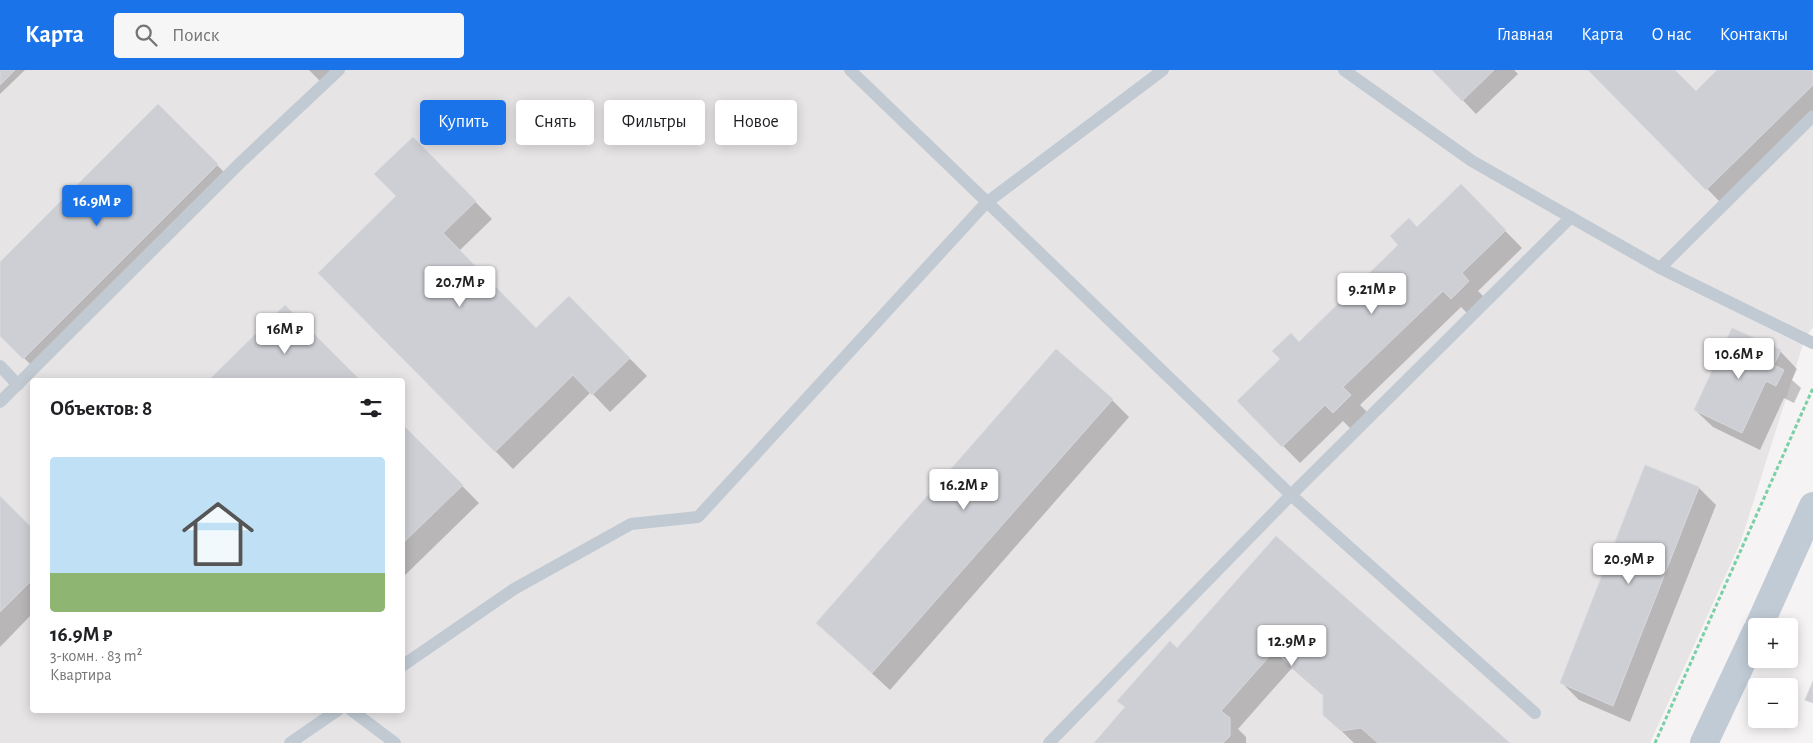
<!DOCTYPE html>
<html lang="ru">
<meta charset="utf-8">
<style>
:root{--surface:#fff;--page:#f6f6f6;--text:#202124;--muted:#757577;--line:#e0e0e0;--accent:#1a73e8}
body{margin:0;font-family:"Alegreya Sans",sans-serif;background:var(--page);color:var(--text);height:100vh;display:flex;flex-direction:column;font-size:19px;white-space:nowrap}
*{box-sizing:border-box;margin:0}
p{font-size:16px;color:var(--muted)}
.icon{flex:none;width:28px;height:28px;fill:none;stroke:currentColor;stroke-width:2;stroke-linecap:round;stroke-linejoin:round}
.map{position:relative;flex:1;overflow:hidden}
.details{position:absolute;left:30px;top:308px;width:375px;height:335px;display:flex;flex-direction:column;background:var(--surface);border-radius:5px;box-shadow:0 2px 12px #0003}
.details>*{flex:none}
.top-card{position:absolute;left:420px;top:30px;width:475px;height:45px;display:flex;gap:10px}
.controls{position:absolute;left:1748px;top:548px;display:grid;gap:10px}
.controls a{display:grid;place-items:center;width:50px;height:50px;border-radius:5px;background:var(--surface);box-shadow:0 2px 12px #0003;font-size:25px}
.price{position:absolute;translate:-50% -42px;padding:0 11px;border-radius:5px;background:#fff;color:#222;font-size:16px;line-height:32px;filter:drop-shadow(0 1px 2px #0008)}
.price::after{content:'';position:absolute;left:50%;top:30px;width:15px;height:11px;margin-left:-8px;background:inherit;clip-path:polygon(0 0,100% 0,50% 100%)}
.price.on{background:var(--accent);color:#fff}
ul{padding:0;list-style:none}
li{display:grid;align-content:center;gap:10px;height:265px;padding:0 20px}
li+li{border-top:1px solid var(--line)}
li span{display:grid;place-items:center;height:155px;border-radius:5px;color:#555}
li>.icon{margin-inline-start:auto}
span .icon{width:90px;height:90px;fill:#fffc;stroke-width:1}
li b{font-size:21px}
h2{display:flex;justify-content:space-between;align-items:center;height:60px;padding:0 20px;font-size:21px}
.tag{padding:0 18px;border-radius:5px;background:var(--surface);box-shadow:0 2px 12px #0003;font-size:18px;line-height:45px}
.tag.on{background:var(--accent);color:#fff}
header{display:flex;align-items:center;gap:30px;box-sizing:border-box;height:70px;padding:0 25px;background:var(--accent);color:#fff}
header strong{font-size:24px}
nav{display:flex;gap:28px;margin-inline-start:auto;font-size:18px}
.search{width:350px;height:45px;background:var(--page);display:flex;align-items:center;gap:12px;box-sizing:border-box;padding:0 18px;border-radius:5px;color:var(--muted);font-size:19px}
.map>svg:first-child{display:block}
.education{fill:#e6e4e5;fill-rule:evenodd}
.shadow{fill:#0003}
.building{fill:#cdcfd5;stroke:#d7d9de}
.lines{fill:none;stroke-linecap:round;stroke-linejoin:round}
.path{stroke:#7ad0a6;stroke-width:3;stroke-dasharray:4 2.5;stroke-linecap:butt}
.service{stroke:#c1cad2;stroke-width:12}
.secondary{stroke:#c1cbd6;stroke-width:28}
</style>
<header>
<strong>Карта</strong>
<div class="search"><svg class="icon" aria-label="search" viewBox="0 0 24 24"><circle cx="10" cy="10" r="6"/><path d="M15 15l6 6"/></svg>Поиск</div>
<nav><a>Главная</a><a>Карта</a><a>О нас</a><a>Контакты</a></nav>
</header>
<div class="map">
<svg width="1813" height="673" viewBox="0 0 1813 673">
<rect width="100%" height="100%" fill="#f5f3f3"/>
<!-- education -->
<path class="education" d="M0 0H1813V257L1805 268 1741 471 1650 673H0ZM32 310H402V640H32Z"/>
<!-- shadow -->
<g class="shadow">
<path d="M0 0H25L0 24Z"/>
<path d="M309 0H341L325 16Z"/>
<path d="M1434 0H1514L1518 4 1476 44Z"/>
<path d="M1590 0H1673L1696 23 1719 0H1813V49L1724 136Z"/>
<path d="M158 36 231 109 38 302 0 264V194Z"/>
<path d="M413 68 492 149 459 181 536 259 569 227 647 306 610 342 591 322 513 399 320 203 398 126Z"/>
<path d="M1461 116 1522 178 1478 221 1486 229 1469 245 1461 237 1360 335 1368 343 1351 359 1343 351 1300 393 1239 331Z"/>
<path d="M1780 281 1797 299 1792 310 1801 318 1794 333 1784 328 1760 380 1713 357 1695 340Z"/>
<path d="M1112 330 1129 347 890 620 817 553Z"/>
<path d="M402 355 479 433 402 508Z"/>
<path d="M1646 397 1699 418 1716 435 1630 652 1579 630 1561 612Z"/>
<path d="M0 428 32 460V544L0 577Z"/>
<path d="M1276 468 1508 673H1354L1324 644V626L1292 598 1238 659 1246 667V673H1095Z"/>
</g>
<!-- building -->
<g class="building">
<path d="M0 0H15L0 15Z"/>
<path d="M1432 0H1494L1462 31Z"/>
<path d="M1588 0H1675L1696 21 1717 0H1813V15L1706 120Z"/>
<path d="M158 34 218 94 23 289 0 266V192Z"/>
<path d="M413 67 476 131 443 163 536 258 569 226 630 288 592 325 573 305 495 382 318 203 396 126 374 104Z"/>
<path d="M1461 114 1506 160 1462 203 1469 211 1451 229 1443 221 1343 317 1351 325 1333 343 1325 335 1282 377 1237 331 1280 289 1272 281 1291 263 1299 272 1398 175 1390 166 1409 148 1417 157Z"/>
<path d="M285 235 360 310H209Z"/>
<path d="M1732 258 1781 280 1774 295 1784 300 1776 316 1766 311 1742 363 1694 340Z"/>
<path d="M1056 279 1113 329 872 603 816 553Z"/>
<path d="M402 354 463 415 402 474Z"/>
<path d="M1645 395 1699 417 1613 636 1560 613Z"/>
<path d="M0 426 32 458V510L0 542Z"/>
<path d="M1276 466 1510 673H1378L1361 658 1341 661 1323 645V624L1274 581 1221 641 1230 648V666L1223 673H1094L1125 637 1117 631 1170 571 1177 578Z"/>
<path d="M1813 611V633L1805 630Z"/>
</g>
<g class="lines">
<!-- path -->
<path class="path" d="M1655 673 1813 318"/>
<!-- service -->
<g class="service">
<path d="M850 0 1291 425 1535 643"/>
<path d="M1344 0 1472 91 1660 198 1813 273"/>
<path d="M1660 198 1813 46"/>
<path d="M0 296 18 315"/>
<path d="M0 332 241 92 339 0"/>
<path d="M402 596 514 519 631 454 698 447 986 133 1163 0"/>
<path d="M351 640 395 673"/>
<path d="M290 673 338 640"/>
<path d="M1049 673 1291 425 1571 147"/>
</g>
<!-- secondary -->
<g class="secondary">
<path d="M1759 556 1813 436"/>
<path d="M1704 673 1756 562"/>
</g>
</g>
</svg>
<div class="controls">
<a>+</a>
<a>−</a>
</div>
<b class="price on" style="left:97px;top:157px">16.9M ₽</b>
<b class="price" style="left:460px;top:238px">20.7M ₽</b>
<b class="price" style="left:1372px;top:245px">9.21M ₽</b>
<b class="price" style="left:285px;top:285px">16M ₽</b>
<b class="price" style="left:1739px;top:310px">10.6M ₽</b>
<b class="price" style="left:964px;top:441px">16.2M ₽</b>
<b class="price" style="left:1629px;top:515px">20.9M ₽</b>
<b class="price" style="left:1292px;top:597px">12.9M ₽</b>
<div class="top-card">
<a class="tag on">Купить</a>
<a class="tag">Снять</a>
<a class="tag">Фильтры</a>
<a class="tag">Новое</a>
</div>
<section class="details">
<h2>Объектов: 8<svg class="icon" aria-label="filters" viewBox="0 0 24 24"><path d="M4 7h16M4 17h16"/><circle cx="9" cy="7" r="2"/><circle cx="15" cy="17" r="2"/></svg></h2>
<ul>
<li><span style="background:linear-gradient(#bfe0f5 75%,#8fb573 0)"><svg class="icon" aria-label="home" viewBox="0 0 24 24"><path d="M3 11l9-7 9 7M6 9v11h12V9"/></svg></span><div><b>16.9M ₽</b><p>3-комн. · 83 m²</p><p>Квартира</p></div></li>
</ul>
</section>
</div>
